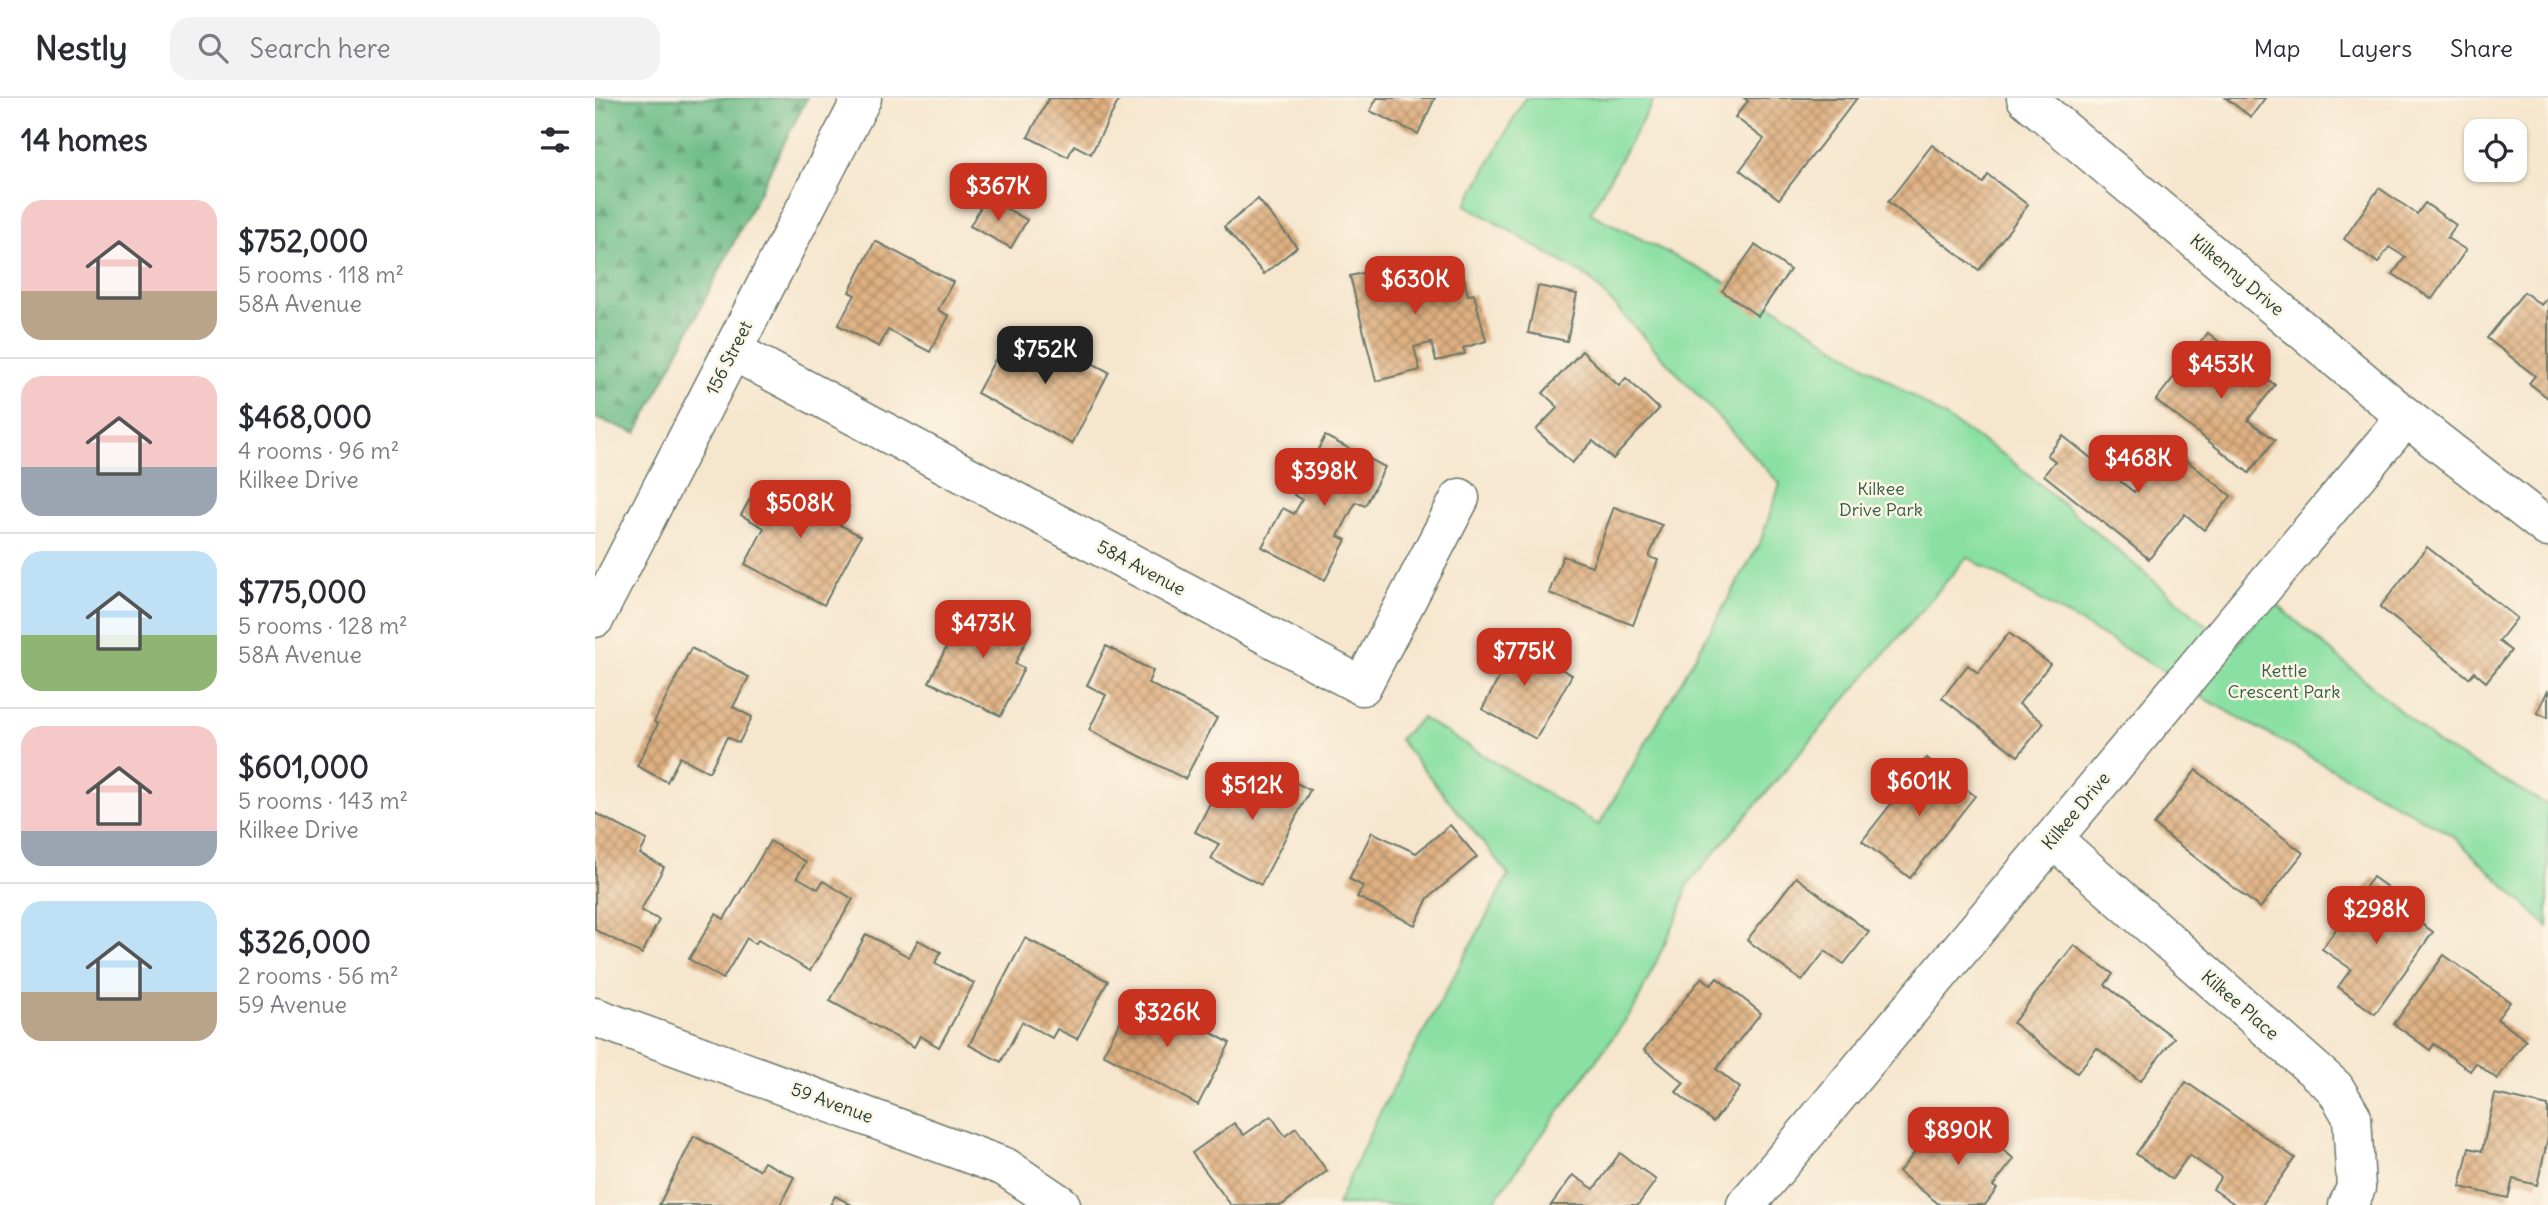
<!DOCTYPE html>
<meta charset="utf-8">
<style>
:root{--surface:#fff;--page:#f2f2f3;--text:#2b2b33;--muted:#7c7c81;--line:#e1e1e2;--accent:#c8321e}
body{margin:0;font-family:Delius,sans-serif;background:var(--page);color:var(--text);height:100vh;display:flex;flex-direction:column;font-size:26px;white-space:nowrap}
*{box-sizing:border-box;margin:0}
p{font-size:23px;color:var(--muted)}
.icon{flex:none;width:38px;height:38px;fill:none;stroke:currentColor;stroke-width:2;stroke-linecap:round;stroke-linejoin:round}
.map{position:relative;flex:1;overflow:hidden}
.sheet{display:flex;flex-direction:column;background:var(--surface);width:595px}
.sheet>*{flex:none}
.buttons{position:absolute;left:1869px;top:21px;display:grid;gap:14px}
.buttons a{display:grid;place-items:center;width:63px;height:63px;border-radius:14px;background:var(--surface);box-shadow:0 2px 5px #0004;font-size:35px}
.price{position:absolute;translate:-50% -60px;padding:0 16px;border-radius:14px;background:var(--accent);color:#fff;font-size:23px;line-height:46px;filter:drop-shadow(0 2px 4px #0008)}
.price::after{content:'';position:absolute;left:50%;top:42px;width:21px;height:16px;margin-left:-10px;background:inherit;clip-path:polygon(0 0,100% 0,50% 100%)}
.price.active{background:#222;color:#fff}
ul{padding:0;list-style:none}
li{display:flex;align-items:center;gap:21px;height:175px;padding:0 21px}
li+li{border-top:2px solid var(--line)}
li span{display:grid;place-items:center;flex:none;width:196px;height:140px;border-radius:21px;color:#555}
li>.icon{margin-inline-start:auto}
span .icon{width:84px;height:84px;fill:#fffc;stroke-width:1}
li b{font-size:30px}
h2{display:flex;justify-content:space-between;align-items:center;height:84px;padding:0 21px;font-size:30px}
header{display:flex;align-items:center;gap:42px;box-sizing:border-box;height:98px;padding:0 35px;background:var(--surface);border-bottom:2px solid var(--line)}
header strong{font-size:33px}
nav{display:flex;gap:38px;margin-inline-start:auto;font-size:24px}
.search{width:490px;height:63px;background:var(--page);display:flex;align-items:center;gap:18px;box-sizing:border-box;padding:0 24px;border-radius:21px;color:var(--muted);font-size:26px}
main{display:flex;flex:1;min-height:0}
.map>svg:first-child{display:block}
.forest{fill:url(#forest-firs);stroke:#477e5e;stroke-width:2}
.green{fill:#8ae0a3;stroke:#548e6c;stroke-width:2}
.building{fill:url(#building-cross-hatch)}
.lines{fill:none;stroke-linecap:round;stroke-linejoin:round}
.minor-casing{stroke:#6a786a;stroke-width:41}
.minor{stroke:#fff;stroke-width:38}
.labels{text-anchor:middle;stroke-width:5;stroke-linejoin:round;paint-order:stroke}
.street-label{font-size:18px;fill:#1f3d34;stroke:#fcf5e5}
.park-label{font-size:18px;fill:#345e4a;stroke:#fcf5e5}
</style>
<header>
<strong>Nestly</strong>
<div class="search"><svg class="icon" aria-label="search" viewBox="0 0 24 24"><circle cx="10" cy="10" r="6"/><path d="M15 15l6 6"/></svg>Search here</div>
<nav><a>Map</a><a>Layers</a><a>Share</a></nav>
</header>
<main>
<section class="sheet">
<h2>14 homes<svg class="icon" aria-label="filters" viewBox="0 0 24 24"><path d="M4 7h16M4 17h16"/><circle cx="9" cy="7" r="2"/><circle cx="15" cy="17" r="2"/></svg></h2>
<ul>
<li><span style="background:linear-gradient(#f6c9c9 65%,#b9a48a 0)"><svg class="icon" aria-label="home" viewBox="0 0 24 24"><path d="M3 11l9-7 9 7M6 9v11h12V9"/></svg></span><div><b>$752,000</b><p>5 rooms · 118 m²</p><p>58A Avenue</p></div></li>
<li><span style="background:linear-gradient(#f6c9c9 65%,#9aa5b1 0)"><svg class="icon" aria-label="home" viewBox="0 0 24 24"><path d="M3 11l9-7 9 7M6 9v11h12V9"/></svg></span><div><b>$468,000</b><p>4 rooms · 96 m²</p><p>Kilkee Drive</p></div></li>
<li><span style="background:linear-gradient(#bfe0f5 60%,#8fb573 0)"><svg class="icon" aria-label="home" viewBox="0 0 24 24"><path d="M3 11l9-7 9 7M6 9v11h12V9"/></svg></span><div><b>$775,000</b><p>5 rooms · 128 m²</p><p>58A Avenue</p></div></li>
<li><span style="background:linear-gradient(#f6c9c9 75%,#9aa5b1 0)"><svg class="icon" aria-label="home" viewBox="0 0 24 24"><path d="M3 11l9-7 9 7M6 9v11h12V9"/></svg></span><div><b>$601,000</b><p>5 rooms · 143 m²</p><p>Kilkee Drive</p></div></li>
<li><span style="background:linear-gradient(#bfe0f5 65%,#b9a48a 0)"><svg class="icon" aria-label="home" viewBox="0 0 24 24"><path d="M3 11l9-7 9 7M6 9v11h12V9"/></svg></span><div><b>$326,000</b><p>2 rooms · 56 m²</p><p>59 Avenue</p></div></li>
</ul>
</section>
<div class="map">
<svg width="1953" height="1107" viewBox="0 0 1953 1107">
<defs>
<pattern id="forest-firs" width="22" height="20" patternUnits="userSpaceOnUse" patternTransform="scale(1.75)"><rect width="22" height="20" fill="#6fbe89"/><path d="M5 1l3.5 6h-7zM16 11l3.5 6h-7z" fill="#5b9c71"/></pattern>
<pattern id="building-cross-hatch" width="8" height="8" patternUnits="userSpaceOnUse" patternTransform="scale(1.75)"><rect width="8" height="8" fill="#dfb081"/><path d="M0 0l8 8M0 8l8-8" fill="none" stroke="#b4906a"/></pattern>
</defs>
<rect width="100%" height="100%" fill="#fcf5e5"/>
<filter id="ink" filterUnits="userSpaceOnUse"><feTurbulence type="fractalNoise" baseFrequency=".0143" numOctaves="2"/><feDisplacementMap in="SourceGraphic" scale="14" xChannelSelector="R" yChannelSelector="G"/><feConvolveMatrix kernelMatrix="1 2 1 2 8 2 1 2 1" color-interpolation-filters="sRGB"/></filter>
<filter id="wash" filterUnits="userSpaceOnUse"><feTurbulence type="fractalNoise" baseFrequency=".00686" numOctaves="4" result="noise"/><feDisplacementMap in="SourceGraphic" scale="28" xChannelSelector="R" yChannelSelector="G"/><feGaussianBlur stdDeviation="1.57" result="paint"/><feColorMatrix in="noise" values="0 0 0 0 0 0 0 0 0 0 0 0 0 0 0 0 0 1.4 0 .05"/><feComposite in="paint" operator="in"/></filter>
<g filter="url(#wash)">
<rect width="100%" height="100%" fill="#f6e6ce"/>
<!-- forest -->
<path class="forest" d="M0 0H212L42 335 0 320Z"/>
<!-- green -->
<g class="green">
<path d="M930 0H1060L995 115 1183 211 1413 360 1616 531 1580 580 1372 459 1093 786 1085 813 1040 909 896 1107H742L782 1020 914 777 804 641 827 620 1004 727 1165 445 1185 386 994 180 871 107Z"/>
<path d="M1678 503 1846 648 1953 707V829L1857 737 1601 596Z"/>
</g>
<g id="blocks">
<!-- building -->
<g class="building">
<path d="M454 0H525L496 56 479 47 473 59 433 39Z"/>
<path d="M782 0H840L823 36 775 13Z"/>
<path d="M1149 0H1262L1184 101 1145 72 1169 41 1140 19 1153 3Z"/>
<path d="M1631 0H1670L1656 19Z"/>
<path d="M1337 47 1388 85 1393 77 1433 107 1384 172 1293 104Z"/>
<path d="M1784 90 1822 116 1830 105 1861 127 1852 140 1871 152 1837 201 1798 176 1810 159 1794 149 1783 165 1749 141Z"/>
<path d="M391 99 432 122 416 150 375 128Z"/>
<path d="M663 101 702 149 669 176 629 129Z"/>
<path d="M280 143 358 184 343 212 354 218 335 254 293 232 284 249 243 227 260 197 254 194Z"/>
<path d="M1160 147 1195 172 1163 218 1127 193Z"/>
<path d="M813 164 816 177 865 165 873 197 879 196 891 243 868 250 870 256 841 263 836 245 819 249 825 272 781 283 755 178Z"/>
<path d="M943 188 982 196 972 243 933 235Z"/>
<path d="M1929 194 1946 207 1953 199V300L1934 285 1940 278 1892 240Z"/>
<path d="M436 233 514 274 477 346 382 295 407 249 424 258Z"/>
<path d="M1613 235 1680 287 1653 322 1680 342 1654 375 1561 302Z"/>
<path d="M987 253 1024 288 1031 280 1064 311 1018 361 998 343 977 365 941 332 963 309 948 295Z"/>
<path d="M730 338 790 369 770 408 761 404 743 438 751 442 730 482 667 449 688 410 699 416 707 402 699 397Z"/>
<path d="M1468 338 1539 394 1575 349 1636 398 1609 432 1590 416 1554 461 1449 377 1460 363 1452 357Z"/>
<path d="M164 384 207 407 216 389 254 409 245 427 266 438 229 507 150 466 169 430 146 417Z"/>
<path d="M1019 409 1067 427 1054 459 1063 462 1038 527 954 495 968 458 997 468Z"/>
<path d="M1832 449 1922 520 1904 543 1916 553 1891 584 1879 574 1874 580 1785 509Z"/>
<path d="M375 506 436 532 420 566 429 570 406 618 334 584 355 542 360 544Z"/>
<path d="M1414 535 1455 566 1424 606 1449 625 1423 658 1347 600 1373 567 1383 575Z"/>
<path d="M908 539 977 577 941 641 887 611 904 580 890 572Z"/>
<path d="M511 548 558 573 553 585 622 620 590 681 494 632 511 597 492 587Z"/>
<path d="M96 550 154 579 138 609 157 619 144 645 132 639 114 674 85 659 72 684 42 668 63 626 59 624Z"/>
<path d="M1953 592V620L1942 615Z"/>
<path d="M1332 660 1380 698 1315 780 1267 743Z"/>
<path d="M674 671 715 692 666 787 616 761 624 746 600 734 631 675 663 692Z"/>
<path d="M1601 672 1708 755 1665 810 1559 727Z"/>
<path d="M0 715 52 742 45 756 69 769 46 812 64 822 47 856 0 832Z"/>
<path d="M855 727 882 759 833 800 820 827 762 799 768 788 754 781 777 734 821 755Z"/>
<path d="M175 743 211 764 202 779 223 791 228 783 258 801 215 873 163 842 160 846 152 840 128 881 94 861 121 816 129 821Z"/>
<path d="M1201 779 1274 834 1249 866 1230 853 1207 883 1152 842Z"/>
<path d="M1778 779 1792 789 1787 797 1838 834 1780 916 1743 889 1756 871 1727 851Z"/>
<path d="M271 836 314 859 323 842 346 854 340 865 379 885 344 949 325 938 319 949 235 903Z"/>
<path d="M430 840 513 883 482 941 462 931 457 940 427 924 406 964 374 947Z"/>
<path d="M1479 847 1518 876 1510 887 1579 940 1545 983 1502 950 1482 975 1418 925Z"/>
<path d="M1849 857 1915 904 1902 921 1931 942 1902 981 1881 965 1875 973 1839 946 1835 952 1799 926Z"/>
<path d="M1107 879 1116 887 1122 880 1166 915 1121 971 1145 990 1118 1024 1081 994 1089 985 1049 952Z"/>
<path d="M541 894 635 945 603 1007 508 956Z"/>
<path d="M1591 984 1700 1060 1667 1107H1641L1618 1091 1626 1079 1594 1057 1577 1081 1541 1056Z"/>
<path d="M1900 996 1953 1008V1040L1942 1087 1918 1081 1913 1100 1865 1089 1874 1050 1887 1053Z"/>
<path d="M676 1018 690 1038 701 1030 732 1073 687 1107H636L597 1055 639 1025 649 1037Z"/>
<path d="M1369 1020 1419 1061 1398 1088 1402 1091 1390 1107H1345L1304 1074 1336 1034 1349 1045Z"/>
<path d="M99 1038 164 1072 169 1064 199 1079 185 1107H64Z"/>
<path d="M1025 1055 1061 1082 1043 1107H956L978 1077 999 1091Z"/>
<path d="M240 1098 257 1107H235Z"/>
</g>
</g>
</g>
<g filter="url(#ink)">
<use href="#blocks" fill-opacity="0" stroke="#6a786a" stroke-width="2"/>
<g class="lines">
<!-- minor casing -->
<g class="minor-casing">
<g id="minor">
<path d="M1431 0 1811 319 1953 430"/>
<path d="M138 253 767 588 865 400"/>
<path d="M0 520 267 0"/>
<path d="M1458 741 1740 990 1757 1019 1761 1090 1753 1107"/>
<path d="M0 919 410 1069 466 1107"/>
<path d="M1151 1107 1811 319"/>
</g>
</g>
<!-- minor -->
<use href="#minor" class="minor"/>
</g>
</g>
<g class="labels">
<!-- street labels -->
<g class="street-label">
<text transform="translate(1642 177) rotate(40)" y="6">Kilkenny Drive</text>
<text transform="translate(134 260) rotate(-63)" y="6">156 Street</text>
<text transform="translate(546 470) rotate(28)" y="6">58A Avenue</text>
<text transform="translate(1481 713) rotate(-50)" y="6">Kilkee Drive</text>
<text transform="translate(1645 907) rotate(41)" y="6">Kilkee Place</text>
<text transform="translate(237 1005) rotate(20)" y="6">59 Avenue</text>
</g>
<!-- park labels -->
<g class="park-label">
<text x="1286" y="397">Kilkee<tspan x="1286" dy="21">Drive Park</tspan></text>
<text x="1689" y="579">Kettle<tspan x="1689" dy="21">Crescent Park</tspan></text>
</g>
</g>
</svg>
<div class="buttons">
<a><svg class="icon" aria-label="locate" viewBox="0 0 24 24"><circle cx="12" cy="12" r="6"/><path d="M12 2v4M12 18v4M2 12h4M18 12h4"/></svg></a>
</div>
<b class="price" style="left:403px;top:125px">$367K</b>
<b class="price" style="left:820px;top:218px">$630K</b>
<b class="price active" style="left:450px;top:288px">$752K</b>
<b class="price" style="left:1626px;top:303px">$453K</b>
<b class="price" style="left:1543px;top:397px">$468K</b>
<b class="price" style="left:729px;top:410px">$398K</b>
<b class="price" style="left:205px;top:442px">$508K</b>
<b class="price" style="left:388px;top:562px">$473K</b>
<b class="price" style="left:929px;top:590px">$775K</b>
<b class="price" style="left:1324px;top:720px">$601K</b>
<b class="price" style="left:657px;top:724px">$512K</b>
<b class="price" style="left:1781px;top:848px">$298K</b>
<b class="price" style="left:572px;top:951px">$326K</b>
<b class="price" style="left:1363px;top:1069px">$890K</b>
</div>
</main>
